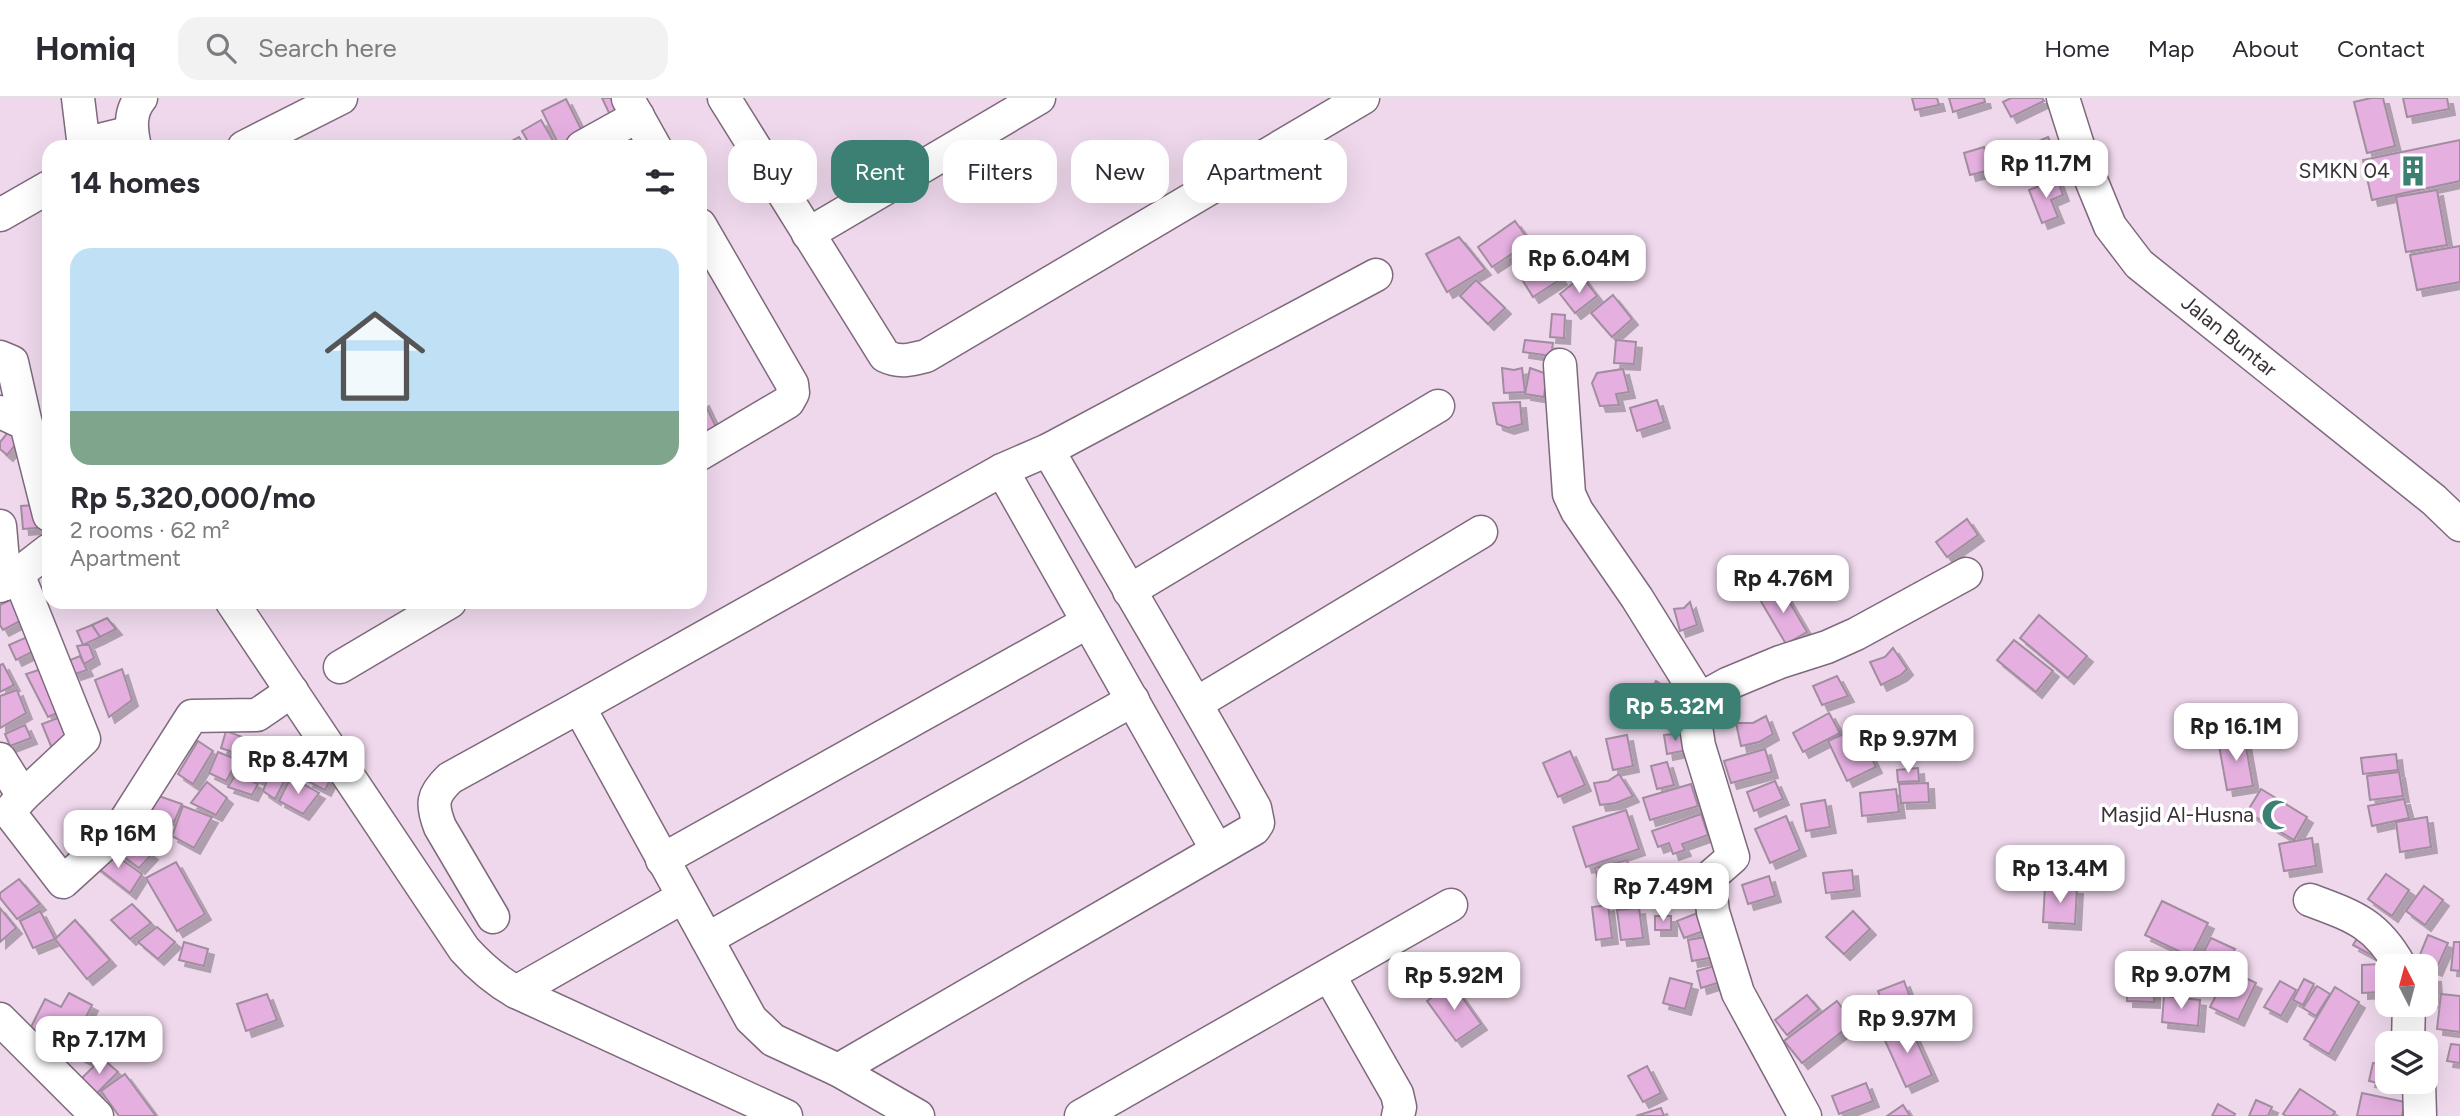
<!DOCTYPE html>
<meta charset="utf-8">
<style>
:root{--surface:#fff;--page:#f2f2f3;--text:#2b2b33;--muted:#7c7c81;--line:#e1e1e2;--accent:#3c8073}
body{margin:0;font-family:Figtree,sans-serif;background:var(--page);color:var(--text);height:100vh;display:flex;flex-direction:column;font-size:26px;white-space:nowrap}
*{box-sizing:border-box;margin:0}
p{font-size:23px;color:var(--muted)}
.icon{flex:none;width:38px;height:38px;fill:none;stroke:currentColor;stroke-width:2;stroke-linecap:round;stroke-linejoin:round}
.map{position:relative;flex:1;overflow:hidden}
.panel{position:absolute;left:42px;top:42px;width:665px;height:469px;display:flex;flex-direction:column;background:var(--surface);border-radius:21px;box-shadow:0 7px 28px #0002}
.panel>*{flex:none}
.top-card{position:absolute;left:728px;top:42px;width:665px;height:63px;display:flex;gap:14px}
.needle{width:46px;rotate:354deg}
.tools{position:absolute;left:2375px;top:856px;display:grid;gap:14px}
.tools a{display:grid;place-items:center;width:63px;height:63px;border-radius:14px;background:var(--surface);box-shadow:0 7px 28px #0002;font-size:35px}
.price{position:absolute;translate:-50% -60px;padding:0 16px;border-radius:14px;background:#fff;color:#222;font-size:23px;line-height:46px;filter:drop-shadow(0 2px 4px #0008)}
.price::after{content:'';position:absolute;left:50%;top:42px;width:21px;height:16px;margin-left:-10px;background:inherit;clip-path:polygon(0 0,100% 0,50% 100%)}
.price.current{background:var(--accent);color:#fff}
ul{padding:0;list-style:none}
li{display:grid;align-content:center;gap:14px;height:371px;padding:0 28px}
li span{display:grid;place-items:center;height:217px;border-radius:21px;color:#555}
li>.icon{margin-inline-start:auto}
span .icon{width:126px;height:126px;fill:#fffc;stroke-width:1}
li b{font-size:30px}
h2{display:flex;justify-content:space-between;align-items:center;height:84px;padding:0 28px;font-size:30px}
.tag{padding:0 24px;border-radius:21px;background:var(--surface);box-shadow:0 7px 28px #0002;font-size:24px;line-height:63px}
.tag.current{background:var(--accent);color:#fff}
header{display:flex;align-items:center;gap:42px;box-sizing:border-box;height:98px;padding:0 35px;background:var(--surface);border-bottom:2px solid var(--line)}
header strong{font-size:33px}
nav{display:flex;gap:38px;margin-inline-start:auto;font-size:24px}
.search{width:490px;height:63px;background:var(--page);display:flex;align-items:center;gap:18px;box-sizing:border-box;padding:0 24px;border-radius:21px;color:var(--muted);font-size:26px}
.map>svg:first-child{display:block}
.building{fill:#e5b0e0;stroke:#a18d9f;stroke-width:2;filter:url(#shadow)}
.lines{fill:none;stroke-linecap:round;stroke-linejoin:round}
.minor-casing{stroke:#7e6a7c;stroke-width:35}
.minor{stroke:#fff;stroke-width:32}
.labels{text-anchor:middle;stroke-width:7;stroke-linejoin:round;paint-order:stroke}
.poi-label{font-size:21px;fill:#393138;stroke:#fff;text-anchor:end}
.street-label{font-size:21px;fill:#393138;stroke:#fff}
</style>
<header>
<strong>Homiq</strong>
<div class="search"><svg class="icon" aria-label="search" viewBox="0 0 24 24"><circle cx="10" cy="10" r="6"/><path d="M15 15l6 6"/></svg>Search here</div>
<nav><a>Home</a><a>Map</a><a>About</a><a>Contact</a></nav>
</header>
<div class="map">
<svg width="2460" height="1018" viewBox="0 0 2460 1018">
<defs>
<filter id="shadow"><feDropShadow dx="6" dy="6" stdDeviation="0" flood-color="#0004"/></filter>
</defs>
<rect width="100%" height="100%" fill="#efd8ec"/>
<!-- building -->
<g class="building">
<path d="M602 0H621L626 10 610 17Z"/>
<path d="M1912 0H1937L1939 7 1915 12Z"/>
<path d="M1949 0H1984L1985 4 1953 14Z"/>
<path d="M2011 0H2042L2044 3 2011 19 2003 4Z"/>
<path d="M2371 0H2383L2395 48 2367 55 2354 4Z"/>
<path d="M2403 0H2447L2449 11 2407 19Z"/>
<path d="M566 1 583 35 559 47 542 13Z"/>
<path d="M541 22 555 46 550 49H531L522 33Z"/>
<path d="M519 39 525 49H500Z"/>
<path d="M2048 39 2057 59 2040 65 2032 46Z"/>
<path d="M2460 42V83L2372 102 2363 62Z"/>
<path d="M2016 48 2024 70 2003 78 1995 56Z"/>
<path d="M1984 49 1990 72 1970 77 1964 55Z"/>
<path d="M2057 81 2063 97 2051 102 2058 119 2042 125 2029 92Z"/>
<path d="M2437 92 2447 147 2406 154 2396 99Z"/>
<path d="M1515 123 1530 144 1492 169 1478 149Z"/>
<path d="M1459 139 1485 171 1447 194 1426 156Z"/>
<path d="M1538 144 1561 181 1533 199 1510 162Z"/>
<path d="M2460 148V184L2417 192 2410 157Z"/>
<path d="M1582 178 1597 198 1575 215 1560 196Z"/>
<path d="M1476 182 1505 210 1488 226 1460 198Z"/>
<path d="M1613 197 1632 221 1612 239 1591 215Z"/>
<path d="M1552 216 1565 217 1564 240 1550 239Z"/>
<path d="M1525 242 1553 245 1551 258 1523 254Z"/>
<path d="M1616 242 1636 244 1634 266 1614 265Z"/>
<path d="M1502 270 1514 272 1522 270 1525 294 1504 295Z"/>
<path d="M1530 270 1547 276 1544 299 1525 296Z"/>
<path d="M1623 271 1629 294 1616 296 1619 307 1600 308 1592 285 1597 275Z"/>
<path d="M703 302 716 329 700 337V304Z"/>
<path d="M1657 302 1664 324 1637 333 1630 310Z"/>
<path d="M1520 304 1522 326 1508 330 1497 326 1493 305Z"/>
<path d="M18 322 28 332 7 357 0 351V344Z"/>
<path d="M48 406 49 429 23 431 21 408Z"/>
<path d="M1967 421 1978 437 1947 459 1936 444Z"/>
<path d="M1780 488 1807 534 1786 546 1759 500Z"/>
<path d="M28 493 39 513 3 532 0 527V507Z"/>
<path d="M1690 504 1697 527 1680 533 1674 511 1684 510Z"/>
<path d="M2039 517 2087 558 2068 580 2020 540Z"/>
<path d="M107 520 116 531 100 539 92 527Z"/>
<path d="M92 527 100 539 83 547 77 533Z"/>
<path d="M50 529 56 542 16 562 9 547Z"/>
<path d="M2014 542 2053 573 2036 594 1997 562Z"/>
<path d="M83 547H89L94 560 84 566 77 548Z"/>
<path d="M1893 550 1907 571 1901 577 1881 587 1870 564 1885 559Z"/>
<path d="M80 558 87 572 75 576 68 563Z"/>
<path d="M3 566 14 587 0 594V567Z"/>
<path d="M48 569 71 609 48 619 26 576Z"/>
<path d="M122 571 132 602 109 619 95 582Z"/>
<path d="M1837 578 1848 598 1822 607 1813 588Z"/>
<path d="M1656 583 1683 600 1679 632 1641 615Z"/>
<path d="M17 592 26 615 0 630V598Z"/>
<path d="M1829 615 1840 635 1803 654 1793 635Z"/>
<path d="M66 617 79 643 53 653 42 626Z"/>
<path d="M1766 618 1773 636 1759 644 1741 648 1736 625H1753Z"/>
<path d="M25 627 31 640 10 648 5 636Z"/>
<path d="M1857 630 1876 669 1847 683 1828 643Z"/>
<path d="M226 633 248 641 241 657 221 650Z"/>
<path d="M1683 635 1687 652 1667 656 1664 637Z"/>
<path d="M1627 637 1633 668 1613 672 1606 641Z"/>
<path d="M2244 638 2253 688 2227 692 2218 642Z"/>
<path d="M198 643 213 653 193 686 178 676Z"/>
<path d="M250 645 272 652 259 681 238 673Z"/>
<path d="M1765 651 1772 674 1731 685 1724 663Z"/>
<path d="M1570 653 1585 687 1558 699 1543 665Z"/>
<path d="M218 654 238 662 226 683 209 675Z"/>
<path d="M2396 656 2398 672 2363 676 2361 660Z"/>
<path d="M276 658 293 666 275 701 263 693Z"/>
<path d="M1667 664 1674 687 1657 691 1651 668Z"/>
<path d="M1918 670 1919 683 1898 684 1897 672Z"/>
<path d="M316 672 330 682 325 692 307 683Z"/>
<path d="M2399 674 2403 698 2370 702 2367 678Z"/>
<path d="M236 676 258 686 252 697 228 689Z"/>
<path d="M1619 676 1633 698 1616 705 1600 707 1594 685 1608 683Z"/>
<path d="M291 679 319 695 303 716 279 703Z"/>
<path d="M1775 683 1783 701 1754 713 1747 694Z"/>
<path d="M207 684 227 700 216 717 191 705Z"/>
<path d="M1928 685 1929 704 1901 705 1899 686Z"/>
<path d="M1691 686 1698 708 1650 722 1643 700Z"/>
<path d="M1896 691 1899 714 1862 718 1860 695Z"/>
<path d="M2261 691 2307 719 2294 742 2247 714Z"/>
<path d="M153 696 182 706 174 724 145 712Z"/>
<path d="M2404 701 2409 720 2372 728 2368 708Z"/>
<path d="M1825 702 1830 729 1806 733 1801 706Z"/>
<path d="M183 708 212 719 194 750 172 738Z"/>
<path d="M1626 712 1639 751 1586 769 1573 729Z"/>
<path d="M1701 716 1708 737 1682 746 1685 752 1673 756 1669 745 1658 749 1652 733Z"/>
<path d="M1786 718 1800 752 1770 765 1755 731Z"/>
<path d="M2427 719 2431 749 2400 754 2396 724Z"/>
<path d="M2312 740 2316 768 2284 773 2279 746Z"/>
<path d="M133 742 152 756 139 770 120 756Z"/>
<path d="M105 750 142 776 130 795 94 767Z"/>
<path d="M1627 762 1636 795 1604 803 1595 770Z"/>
<path d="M176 764 205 816 177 833 146 780Z"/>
<path d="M1852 772 1854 792 1826 795 1823 775Z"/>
<path d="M2386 776 2409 792 2392 818 2368 801Z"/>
<path d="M1769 778 1775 798 1748 806 1742 787Z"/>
<path d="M19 781 40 806 17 821 0 800V795Z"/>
<path d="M2045 788 2077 790 2075 826 2043 824Z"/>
<path d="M2424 788 2443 802 2425 827 2406 813Z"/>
<path d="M2162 803 2208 825 2191 859 2145 837Z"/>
<path d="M132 806 151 825 130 841 111 822Z"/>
<path d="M1608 807 1612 840 1596 842 1592 809Z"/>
<path d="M0 810 16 830 0 844Z"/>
<path d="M1639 810 1643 840 1621 842 1617 812Z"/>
<path d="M1705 812 1712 830 1684 840 1677 823Z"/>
<path d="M40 813 55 841 33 850 20 823Z"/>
<path d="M1853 813 1870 831 1844 856 1826 839Z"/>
<rect x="1655" y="818" width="16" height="14"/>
<path d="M75 822 110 862 87 881 55 841Z"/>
<path d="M157 829 175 844 158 861 138 844Z"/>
<path d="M2360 835 2382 847 2375 859 2353 847Z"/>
<path d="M2428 837 2448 845 2436 872 2417 864Z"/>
<path d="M1712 838 1715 859 1692 863 1688 842Z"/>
<path d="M2211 840 2235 851 2218 884 2194 872Z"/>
<path d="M184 844 208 851 204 868 179 862Z"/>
<path d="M2454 844H2460V873L2451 872Z"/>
<path d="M1725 865 1727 882 1701 890 1697 873Z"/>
<path d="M2379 866 2380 894 2362 895V867Z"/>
<path d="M2229 872 2256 885 2238 922 2210 909Z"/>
<path d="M2426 877 2435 878 2437 903 2426 904Z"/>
<path d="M2128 878 2154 879V904L2127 903Z"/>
<path d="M1670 880 1692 886 1685 911 1663 905Z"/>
<path d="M2304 881 2314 886 2303 907 2293 902Z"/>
<path d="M1904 883 1915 913 1890 923 1878 893Z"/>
<path d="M2280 883 2296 892 2281 918 2264 909Z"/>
<path d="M1452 885 1481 926 1456 943 1427 903Z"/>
<path d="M2317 888 2330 896 2316 918 2303 910Z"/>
<path d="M2335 889 2359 904 2329 956 2304 941Z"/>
<path d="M69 895 92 907 85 921 105 931 89 963 29 933 45 901 61 909Z"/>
<path d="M267 896 277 922 246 933 237 906Z"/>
<path d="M2441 896 2460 898V934L2437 931Z"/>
<path d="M1807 897 1819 911 1787 937 1775 922Z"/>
<path d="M2164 898 2200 902 2198 928 2162 924Z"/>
<path d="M1837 903 1853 925 1802 965 1784 943Z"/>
<path d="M1908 924 1932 977 1906 989 1882 936Z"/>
<path d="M2451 946 2460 947V965L2447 963Z"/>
<path d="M102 960 118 974 95 997 80 982Z"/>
<path d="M2373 965 2387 968V987L2369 983Z"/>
<path d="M1647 968 1661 995 1643 1004 1628 978Z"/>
<path d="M125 976 156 1018H119L101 993Z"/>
<path d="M1866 985 1873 1003 1839 1016 1832 998Z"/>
<path d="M2300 991 2335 1014 2332 1018H2286L2283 1016Z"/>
<path d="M2362 995 2405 1004 2402 1018H2357Z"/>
<path d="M2256 1002 2272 1009 2268 1018H2249Z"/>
<path d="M2218 1006 2235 1016 2234 1018H2212Z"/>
<path d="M1903 1007 1910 1018H1887Z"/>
<path d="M1661 1010 1664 1018H1636Z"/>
</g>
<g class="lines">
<!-- minor casing -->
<g class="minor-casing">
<g id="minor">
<path d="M78 0 84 49"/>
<path d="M724 0 885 258C900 265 910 262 926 258L1363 0"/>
<path d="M2063 0 2082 60 2110 128 2139 166 2434 402 2460 427"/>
<path d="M628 1 655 49"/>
<path d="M83 46 132 34"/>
<path d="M135 49C131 32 129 14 141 0"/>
<path d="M244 49 341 0"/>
<path d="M582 49 638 18"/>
<path d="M0 117 49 89"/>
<path d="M700 127 792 286 793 295 788 304 700 356"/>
<path d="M808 136 1039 0"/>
<path d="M0 259 12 264 26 326"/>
<path d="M1560 267 1569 396 1577 413 1637 500 1700 601 1695 622 1699 648 1733 759 1709 780 1713 814 1738 895 1805 1018"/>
<path d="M0 314 26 326 49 417"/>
<path d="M1002 372 1217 752"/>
<path d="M0 428 5 486 0 488"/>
<path d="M5 486 49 452"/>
<path d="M1129 493 1438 308"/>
<path d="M232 504 464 851C480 869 495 882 516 894L786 1018"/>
<path d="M340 569 450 504"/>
<path d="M1700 601 1727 586 1780 564 1827 549 1856 536 1966 476"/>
<path d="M1197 605 1481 434"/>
<path d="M0 661 23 698 84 641 18 476"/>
<path d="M23 698 9 714 63 784 118 734 192 618 257 617 292 593"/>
<path d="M662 762 1088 524"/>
<path d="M2310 802C2353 818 2376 825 2400 868"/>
<path d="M493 819 440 729C431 706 432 697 450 680L579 609"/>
<path d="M707 841 1133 602"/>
<path d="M1329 877 1397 996 1400 1009 1398 1018"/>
<path d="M516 894 683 799"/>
<path d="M0 921 97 1018"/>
<path d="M2408 945 2409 906"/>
<path d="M838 972 1254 731 1258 725 1255 710C1188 590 1117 472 1048 352"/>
<path d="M2419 984 2420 1018"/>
<path d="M918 1018 838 972 773 942 751 921 579 609 1002 372 1048 352 1376 177"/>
<path d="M1081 1018 1451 807"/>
</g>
</g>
<!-- minor -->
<use href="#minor" class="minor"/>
</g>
<!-- icons -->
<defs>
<g id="building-bare" transform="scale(2.415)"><path d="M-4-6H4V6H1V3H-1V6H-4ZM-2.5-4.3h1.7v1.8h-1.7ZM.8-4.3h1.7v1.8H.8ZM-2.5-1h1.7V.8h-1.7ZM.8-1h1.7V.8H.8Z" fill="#3c8073" stroke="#fff" stroke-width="2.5" paint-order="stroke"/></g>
<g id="mosque-bare" transform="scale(2.415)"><path d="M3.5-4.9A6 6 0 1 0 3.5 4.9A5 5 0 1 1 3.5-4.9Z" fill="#3c8073" stroke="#fff" stroke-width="2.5" paint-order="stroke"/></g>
</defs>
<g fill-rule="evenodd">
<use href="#building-bare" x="2413" y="73"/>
<use href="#mosque-bare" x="2277" y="717"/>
</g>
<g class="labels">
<!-- poi labels -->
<g class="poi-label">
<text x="2390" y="80">SMKN 04</text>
<text x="2254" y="724">Masjid Al-Husna</text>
</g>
<!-- street labels -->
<g class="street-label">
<text transform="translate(2229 238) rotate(39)" y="7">Jalan Buntar</text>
</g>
</g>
</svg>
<div class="tools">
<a><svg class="needle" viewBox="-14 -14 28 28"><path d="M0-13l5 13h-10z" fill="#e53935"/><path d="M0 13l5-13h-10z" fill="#7c7c81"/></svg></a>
<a><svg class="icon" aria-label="layers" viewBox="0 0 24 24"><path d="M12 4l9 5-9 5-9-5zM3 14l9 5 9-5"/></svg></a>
</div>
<b class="price" style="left:2046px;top:102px">Rp 11.7M</b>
<b class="price" style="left:1579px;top:197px">Rp 6.04M</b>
<b class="price" style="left:1783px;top:517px">Rp 4.76M</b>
<b class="price current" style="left:1675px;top:645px">Rp 5.32M</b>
<b class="price" style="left:2236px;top:665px">Rp 16.1M</b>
<b class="price" style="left:1908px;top:677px">Rp 9.97M</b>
<b class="price" style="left:298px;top:698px">Rp 8.47M</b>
<b class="price" style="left:118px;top:772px">Rp 16M</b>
<b class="price" style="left:2060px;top:807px">Rp 13.4M</b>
<b class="price" style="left:1663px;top:825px">Rp 7.49M</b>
<b class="price" style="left:2181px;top:913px">Rp 9.07M</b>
<b class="price" style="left:1454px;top:914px">Rp 5.92M</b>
<b class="price" style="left:1907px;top:957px">Rp 9.97M</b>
<b class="price" style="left:99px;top:978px">Rp 7.17M</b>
<div class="top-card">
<a class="tag">Buy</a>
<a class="tag current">Rent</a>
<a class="tag">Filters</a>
<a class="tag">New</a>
<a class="tag">Apartment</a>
</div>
<section class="panel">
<h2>14 homes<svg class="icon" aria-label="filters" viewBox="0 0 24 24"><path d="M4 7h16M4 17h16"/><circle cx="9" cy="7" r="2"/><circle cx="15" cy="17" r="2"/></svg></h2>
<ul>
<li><span style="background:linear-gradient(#bfe0f5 75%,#7fa58c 0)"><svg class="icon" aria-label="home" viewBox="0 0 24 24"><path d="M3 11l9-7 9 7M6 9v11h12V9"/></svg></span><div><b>Rp 5,320,000/mo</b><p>2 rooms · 62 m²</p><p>Apartment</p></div></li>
</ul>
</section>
</div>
